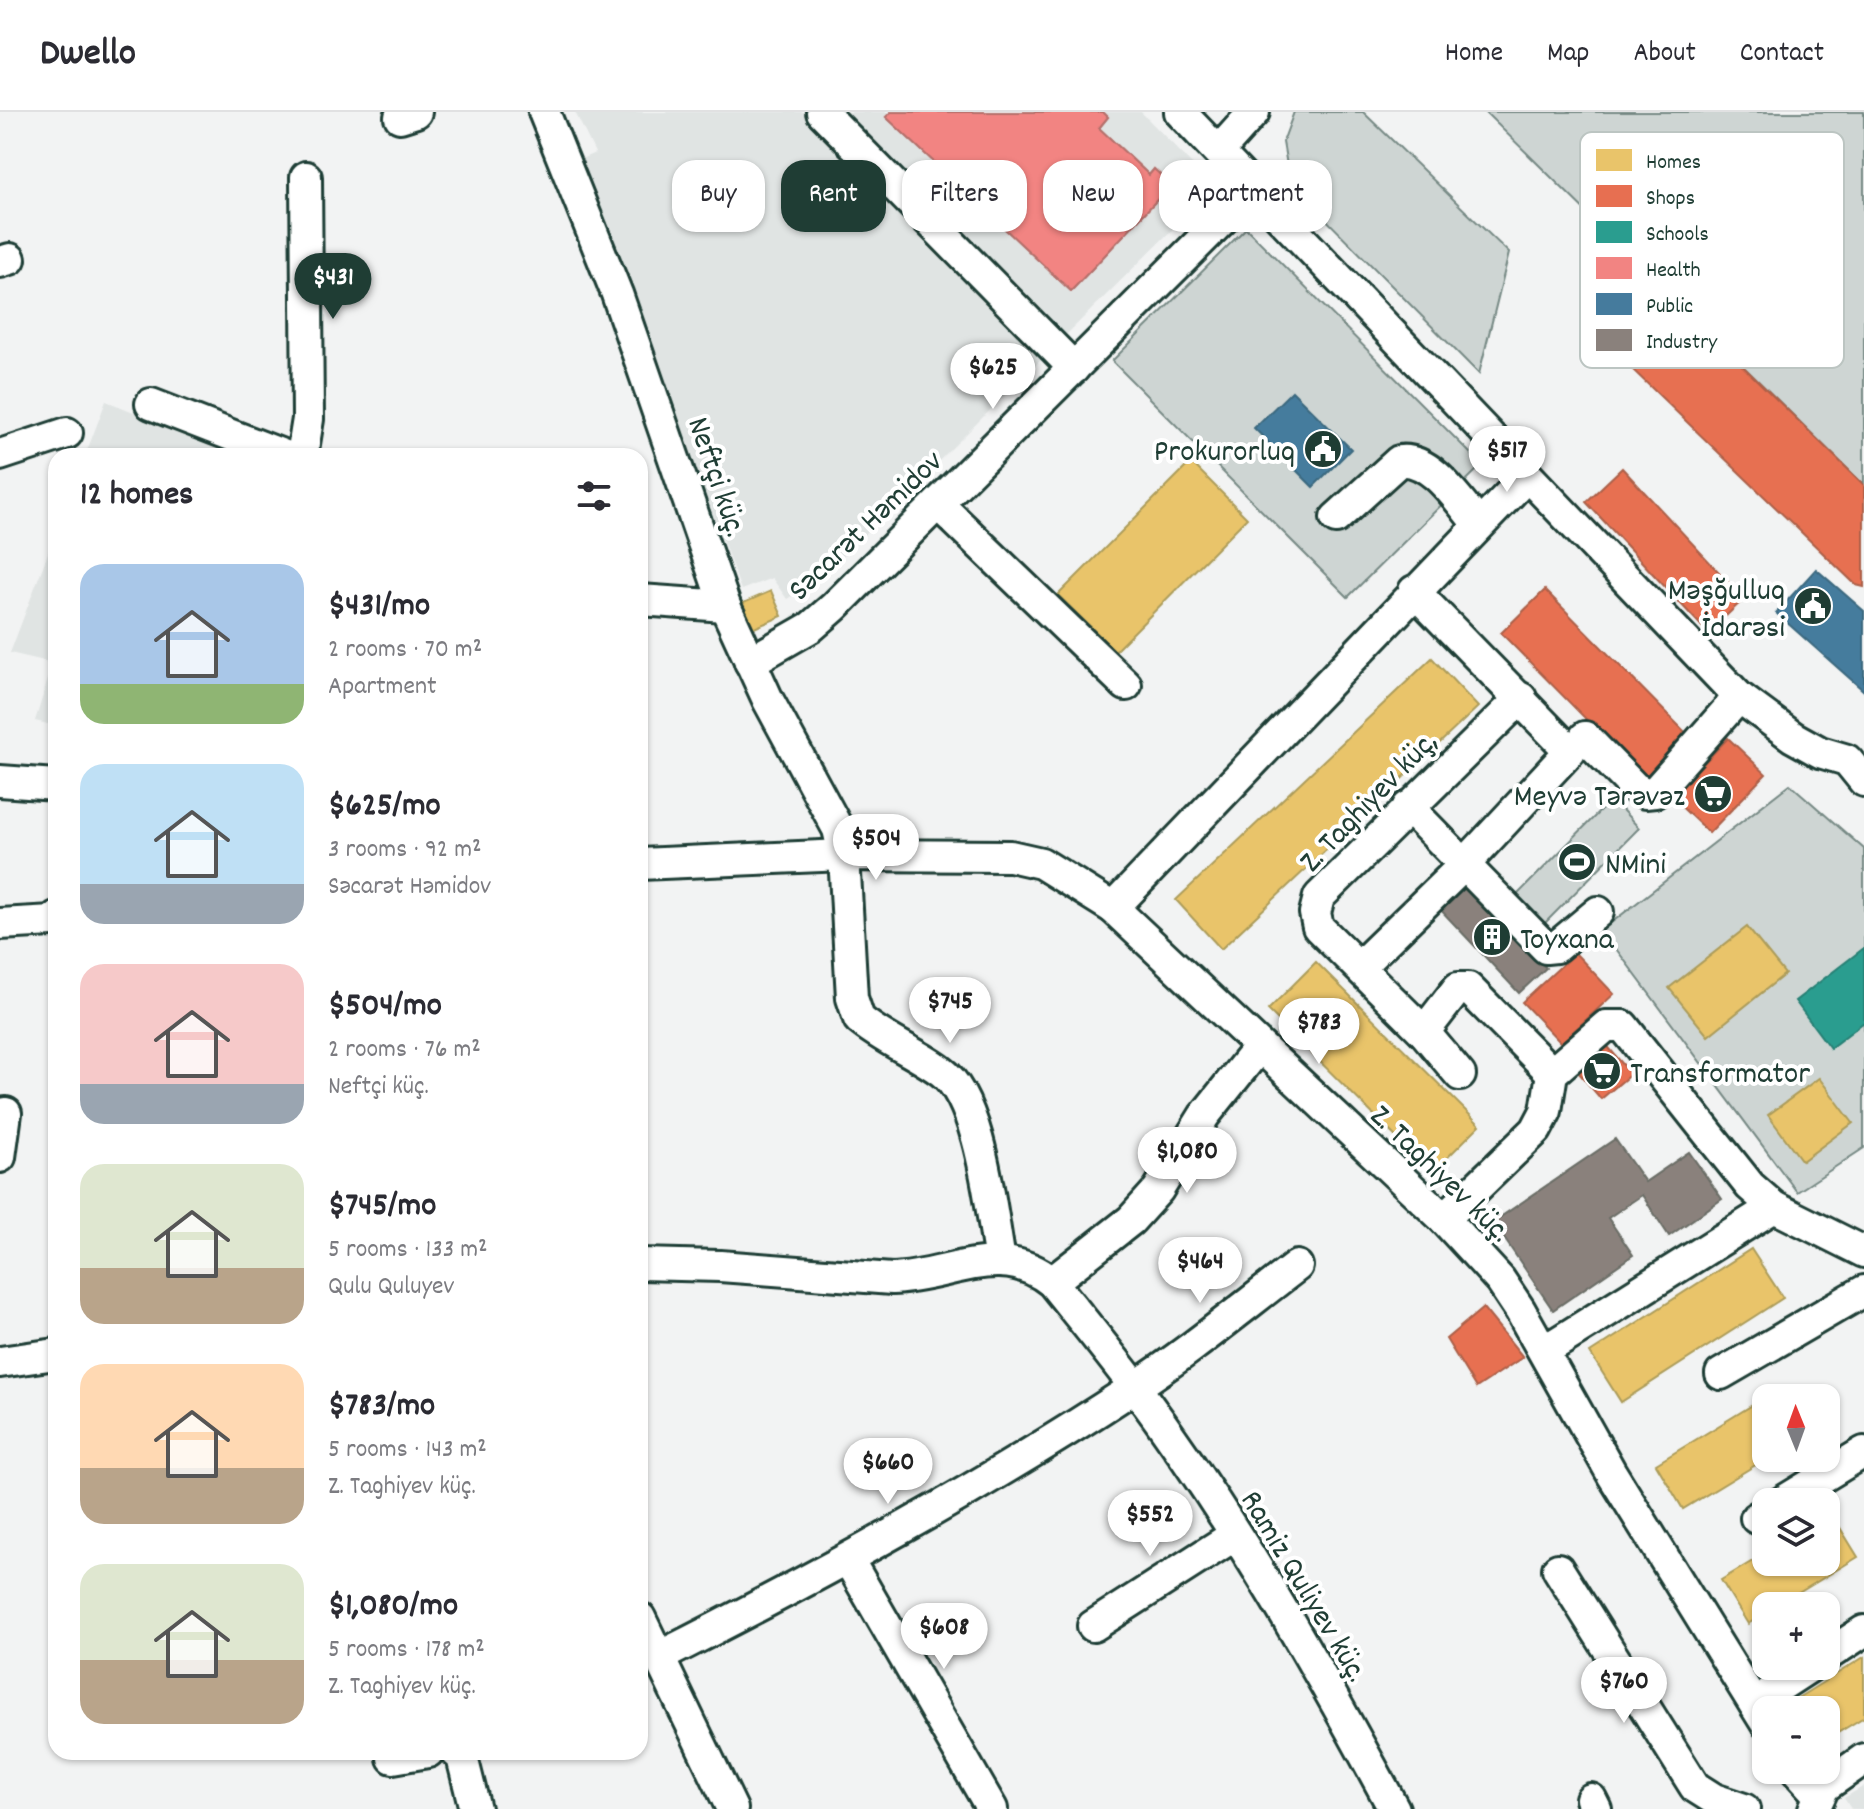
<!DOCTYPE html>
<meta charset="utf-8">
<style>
:root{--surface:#fff;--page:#f2f2f3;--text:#2b2b33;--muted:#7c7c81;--line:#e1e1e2;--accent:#1f3d34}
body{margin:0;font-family:Dekko,sans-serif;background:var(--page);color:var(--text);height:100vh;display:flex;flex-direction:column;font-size:30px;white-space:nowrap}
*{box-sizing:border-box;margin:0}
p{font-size:26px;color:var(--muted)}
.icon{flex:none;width:44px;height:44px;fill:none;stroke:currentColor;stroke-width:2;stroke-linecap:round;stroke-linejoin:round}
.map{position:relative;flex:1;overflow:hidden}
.details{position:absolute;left:48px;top:336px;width:600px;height:1312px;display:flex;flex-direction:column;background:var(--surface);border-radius:24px;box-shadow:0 2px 6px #0004}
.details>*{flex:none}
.hud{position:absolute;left:672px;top:48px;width:760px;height:72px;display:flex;gap:16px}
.needle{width:52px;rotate:359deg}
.fabs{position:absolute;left:1752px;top:1272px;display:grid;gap:16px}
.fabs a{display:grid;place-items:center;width:88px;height:88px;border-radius:16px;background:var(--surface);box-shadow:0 2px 6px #0004;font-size:40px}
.price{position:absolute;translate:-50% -68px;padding:0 18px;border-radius:28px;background:#fff;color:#222;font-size:26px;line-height:52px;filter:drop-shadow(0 2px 4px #0008)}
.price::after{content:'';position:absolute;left:50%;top:48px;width:24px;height:18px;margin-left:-12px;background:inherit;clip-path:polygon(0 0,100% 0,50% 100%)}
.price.active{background:var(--accent);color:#fff}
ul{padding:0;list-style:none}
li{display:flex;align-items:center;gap:24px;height:200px;padding:0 32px}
li span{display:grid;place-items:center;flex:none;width:224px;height:160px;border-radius:24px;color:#555}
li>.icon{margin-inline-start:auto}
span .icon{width:96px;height:96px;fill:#fffc;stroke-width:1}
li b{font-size:34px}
h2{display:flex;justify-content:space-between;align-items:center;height:96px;padding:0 32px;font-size:34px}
.tag{padding:0 28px;border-radius:24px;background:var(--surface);box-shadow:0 2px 6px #0004;font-size:28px;line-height:72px}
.tag.active{background:var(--accent);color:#fff}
header{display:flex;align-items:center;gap:48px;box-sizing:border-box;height:112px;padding:0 40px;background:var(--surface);border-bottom:2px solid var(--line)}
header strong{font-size:38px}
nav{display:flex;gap:44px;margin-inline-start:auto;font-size:28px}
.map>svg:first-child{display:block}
.built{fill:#e0e4e3}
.green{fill:#ced5d3;stroke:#768984;stroke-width:2}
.homes{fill:#e9c46a;stroke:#ac9c5a;stroke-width:2}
.shops{fill:#e76f51;stroke:#ab6048;stroke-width:2}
.schools{fill:#2a9d8f;stroke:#278074;stroke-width:2}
.health{fill:#f28482;stroke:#b36f6b;stroke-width:2}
.public{fill:#457b9d;stroke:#3a687e;stroke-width:2}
.industry{fill:#8a817c;stroke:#6a6d66;stroke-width:2}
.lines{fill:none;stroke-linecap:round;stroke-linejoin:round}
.minor-casing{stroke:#1f3d34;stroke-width:36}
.minor{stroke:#fff;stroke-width:30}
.labels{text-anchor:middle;stroke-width:8;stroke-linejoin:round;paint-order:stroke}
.poi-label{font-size:32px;fill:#1f3d34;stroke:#fff;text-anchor:end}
.street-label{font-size:32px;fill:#1f3d34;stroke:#fff}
.key{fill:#fff;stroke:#bcc5c2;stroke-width:2}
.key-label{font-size:22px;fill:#1f3d34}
</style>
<header>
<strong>Dwello</strong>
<nav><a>Home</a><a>Map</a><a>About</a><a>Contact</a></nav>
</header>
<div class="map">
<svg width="1864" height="1697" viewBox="0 0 1864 1697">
<rect width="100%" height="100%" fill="#f2f3f3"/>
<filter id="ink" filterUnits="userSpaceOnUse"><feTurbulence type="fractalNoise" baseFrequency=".0125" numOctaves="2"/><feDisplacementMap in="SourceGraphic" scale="16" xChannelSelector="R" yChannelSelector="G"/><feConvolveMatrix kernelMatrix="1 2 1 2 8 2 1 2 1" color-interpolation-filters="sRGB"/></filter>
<g filter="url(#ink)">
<!-- built -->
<g class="built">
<path d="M575 0H1141L1194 54 1202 88 824 463 787 487 772 466 741 478 581 47 595 41Z"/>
<path d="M106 289 245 344H85Z"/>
<path d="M56 420V614L35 609 53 551 10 541Z"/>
<path d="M1864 1674V1697H1851L1844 1686Z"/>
</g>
<!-- green -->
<g class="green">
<path d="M1294 0H1363L1509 141 1479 262 1290 71 1283 30Z"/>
<path d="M1485 0H1864V373Z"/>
<path d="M1246 116 1482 353 1348 485 1112 249Z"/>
<path d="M1790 672 1864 737V1036L1797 1080 1602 818Z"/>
<path d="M1612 687 1639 716 1543 813 1516 784Z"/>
</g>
<!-- homes -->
<g class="homes">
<path d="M1191 350 1247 406 1115 539 1058 483Z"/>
<path d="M771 479 782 504 752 517 741 492Z"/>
<path d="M1432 546 1478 595 1221 837 1176 788Z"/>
<path d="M1747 815 1785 862 1708 924 1669 876Z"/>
<path d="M1316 850 1480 1013 1432 1061 1268 898Z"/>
<path d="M1819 966 1853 1011 1802 1049 1768 1003Z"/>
<path d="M1751 1137 1783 1186 1621 1290 1590 1241Z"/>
<path d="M1764 1286 1767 1346 1683 1397 1656 1352Z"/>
<path d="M1831 1401 1858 1445 1777 1494H1766V1501L1748 1512 1721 1468 1766 1441V1450H1826V1404Z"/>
<path d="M1864 1545V1605L1826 1628V1598H1792L1788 1592Z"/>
</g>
<!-- shops -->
<g class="shops">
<path d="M1661 174 1864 373V475L1856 473 1605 231Z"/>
<path d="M1622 356 1744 487 1708 521 1586 390Z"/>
<path d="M1545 478 1688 623 1644 666 1501 521Z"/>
<path d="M1728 626 1766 662 1709 721 1671 685Z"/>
<path d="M1575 841 1614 882 1561 931 1522 890Z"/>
<path d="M1604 930 1631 962 1601 987 1574 955Z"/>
<path d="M1483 1196 1523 1245 1476 1276 1446 1227Z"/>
</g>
<!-- schools -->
<path class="schools" d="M1864 836V910L1830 936 1795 889Z"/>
<!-- health -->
<g class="health">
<path d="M891 0H956L946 11 1061 124 1105 79 1025 0H1103L1108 5 1099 16 1149 63 1154 57 1171 73 1071 179 886 5Z"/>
<path d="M891 0H1103L1108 5 1099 16 1149 63 1154 57 1171 73 1071 179 886 5Z"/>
</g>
<!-- public -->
<g class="public">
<path d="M1292 279 1351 337 1313 375 1254 316Z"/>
<path d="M1816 457 1864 499V579L1776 501Z"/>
</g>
<!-- industry -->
<g class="industry">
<path d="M1465 770 1546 856 1519 881 1438 795Z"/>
<path d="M1615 1027 1645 1070 1689 1040 1722 1087 1669 1124 1642 1083 1608 1106 1633 1143 1553 1198 1493 1110Z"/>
</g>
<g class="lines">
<!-- minor casing -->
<g class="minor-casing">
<g id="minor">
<path d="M544 0 617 182 725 494 768 588 838 717 844 743 852 886 859 907C884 928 915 940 941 959 981 987 991 1100 1000 1148"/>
<path d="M822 0 1074 256"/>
<path d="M1180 0 1739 585 1793 625 1820 640 1847 648 1864 669"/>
<path d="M400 5 416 0"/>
<path d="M1219 39 1254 0"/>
<path d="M0 150 10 147"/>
<path d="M151 292 285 344"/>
<path d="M0 343 67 321"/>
<path d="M302 344 308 307 306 65"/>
<path d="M1527 364 1113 796 1444 1107 1500 1168 1520 1198 1612 1362 1766 1611"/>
<path d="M939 393 1126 573"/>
<path d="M1336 406 1399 349C1431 344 1460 391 1479 413"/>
<path d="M640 488 725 494"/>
<path d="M750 550 811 515 834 495 1255 75"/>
<path d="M1521 586 1319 785 1315 801 1318 815 1424 920 1458 876H1468L1552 961"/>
<path d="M1585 625 1635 676 1645 681 1655 680 1739 585"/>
<path d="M0 669 56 673"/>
<path d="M1408 695 1546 836 1556 835 1598 800"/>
<path d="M640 752 844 743 1010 744 1041 751 1113 796"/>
<path d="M0 812 53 809 56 805"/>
<path d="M1359 855 1464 753 1570 639 1414 479"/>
<path d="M1424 920 1460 963"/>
<path d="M0 1045 6 1001"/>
<path d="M1444 1107 1536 1018 1546 999 1552 961 1606 914H1623L1750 1074 1774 1095 1864 1140"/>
<path d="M640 1152 720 1154 892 1167C950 1165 1001 1128 1052 1170 1080 1205 1109 1240 1135 1275 1234 1408 1316 1552 1394 1697"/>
<path d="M1052 1170 1131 1108 1158 1078 1204 1004 1259 935"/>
<path d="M1544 1239 1774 1095"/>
<path d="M0 1250 56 1242"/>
<path d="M1721 1262 1864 1179"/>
<path d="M1782 1390 1864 1340"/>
<path d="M1756 1406 1766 1400"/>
<path d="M849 1449 992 1697"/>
<path d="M1558 1457 1695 1675 1714 1687 1744 1697"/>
<path d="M640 1506 732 1697"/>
<path d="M1093 1514 1235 1423"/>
<path d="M1826 1544 1864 1519"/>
<path d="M659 1545C821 1463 980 1377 1132 1277 1189 1240 1243 1195 1297 1154"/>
<path d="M1754 1591 1811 1554"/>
<path d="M456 1640 462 1645 475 1697"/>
<path d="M393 1646 428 1640"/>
<path d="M1796 1658 1818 1682"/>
<path d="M1591 1687 1596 1697"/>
<path d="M1814 1697 1824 1675 1864 1647"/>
</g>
</g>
<!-- minor -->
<use href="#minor" class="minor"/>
</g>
</g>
<!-- icons -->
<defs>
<g id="civic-disc" transform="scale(2)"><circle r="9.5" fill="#1f3d34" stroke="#fff"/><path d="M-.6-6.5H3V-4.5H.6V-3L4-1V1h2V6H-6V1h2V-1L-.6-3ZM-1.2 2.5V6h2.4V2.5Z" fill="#fff"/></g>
<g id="supermarket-disc" transform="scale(2)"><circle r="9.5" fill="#1f3d34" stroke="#fff"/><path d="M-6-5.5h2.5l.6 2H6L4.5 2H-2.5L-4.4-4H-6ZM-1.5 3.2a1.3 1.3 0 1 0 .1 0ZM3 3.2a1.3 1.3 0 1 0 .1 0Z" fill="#fff"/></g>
<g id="stadium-disc" transform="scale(2)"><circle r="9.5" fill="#1f3d34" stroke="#fff"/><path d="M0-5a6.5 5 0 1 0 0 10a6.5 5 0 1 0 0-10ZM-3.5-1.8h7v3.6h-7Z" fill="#fff"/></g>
<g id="building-disc" transform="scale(2)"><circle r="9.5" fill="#1f3d34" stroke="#fff"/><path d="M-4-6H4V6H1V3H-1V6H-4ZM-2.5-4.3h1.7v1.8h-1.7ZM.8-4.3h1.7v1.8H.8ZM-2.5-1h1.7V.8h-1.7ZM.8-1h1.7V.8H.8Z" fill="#fff"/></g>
</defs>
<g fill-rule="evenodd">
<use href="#civic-disc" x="1323" y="337"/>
<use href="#civic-disc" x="1813" y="494"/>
<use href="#supermarket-disc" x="1713" y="682"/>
<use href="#stadium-disc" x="1577" y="750"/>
<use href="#building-disc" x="1492" y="825"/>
<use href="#supermarket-disc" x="1602" y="959"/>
</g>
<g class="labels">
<!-- poi labels -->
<g class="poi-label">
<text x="1295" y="348">Prokurorluq</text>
<text x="1785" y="487">Məşğulluq<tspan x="1785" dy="37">İdarəsi</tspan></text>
<text x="1685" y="693">Meyvə Tərəvəz</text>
<text x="1605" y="761" text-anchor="start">NMini</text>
<text x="1520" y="836" text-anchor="start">Toyxana</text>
<text x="1630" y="970" text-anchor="start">Transformator</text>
</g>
<!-- street labels -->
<g class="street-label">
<text transform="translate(719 364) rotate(71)" y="11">Neftçi küç.</text>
<text transform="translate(864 412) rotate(-44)" y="11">Səcarət Həmidov</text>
<text transform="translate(1367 688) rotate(-46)" y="11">Z. Taghiyev küç,</text>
<text transform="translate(1442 1060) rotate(44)" y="11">Z. Taghiyev küç.</text>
<text transform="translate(1306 1473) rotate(59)" y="11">Ramiz Quliyev küç.</text>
</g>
</g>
<!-- legend -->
<rect x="1580" y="20" width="264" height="236" rx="12" class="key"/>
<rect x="1596" y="37" width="36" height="22" fill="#e9c46a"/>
<rect x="1596" y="73" width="36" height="22" fill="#e76f51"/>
<rect x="1596" y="109" width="36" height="22" fill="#2a9d8f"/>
<rect x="1596" y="145" width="36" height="22" fill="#f28482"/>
<rect x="1596" y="181" width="36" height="22" fill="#457b9d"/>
<rect x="1596" y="217" width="36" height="22" fill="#8a817c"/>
<g class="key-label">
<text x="1646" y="56">Homes</text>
<text x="1646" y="92">Shops</text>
<text x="1646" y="128">Schools</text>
<text x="1646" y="164">Health</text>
<text x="1646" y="200">Public</text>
<text x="1646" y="236">Industry</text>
</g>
</svg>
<div class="fabs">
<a><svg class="needle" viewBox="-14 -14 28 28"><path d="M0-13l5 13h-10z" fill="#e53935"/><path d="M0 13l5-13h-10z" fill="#7c7c81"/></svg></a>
<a><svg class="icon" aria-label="layers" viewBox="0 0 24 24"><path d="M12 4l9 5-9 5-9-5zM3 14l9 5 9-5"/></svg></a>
<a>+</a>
<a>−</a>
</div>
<b class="price active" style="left:333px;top:209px">$431</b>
<b class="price" style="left:993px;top:299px">$625</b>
<b class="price" style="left:1507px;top:382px">$517</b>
<b class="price" style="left:876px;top:770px">$504</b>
<b class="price" style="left:950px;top:933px">$745</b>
<b class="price" style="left:1319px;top:954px">$783</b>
<b class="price" style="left:1187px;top:1083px">$1,080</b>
<b class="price" style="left:1200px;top:1193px">$464</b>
<b class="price" style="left:888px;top:1394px">$660</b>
<b class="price" style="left:1150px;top:1446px">$552</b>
<b class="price" style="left:944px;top:1559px">$608</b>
<b class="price" style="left:1624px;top:1613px">$760</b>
<div class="hud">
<a class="tag">Buy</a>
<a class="tag active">Rent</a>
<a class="tag">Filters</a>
<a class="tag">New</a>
<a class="tag">Apartment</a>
</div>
<section class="details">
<h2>12 homes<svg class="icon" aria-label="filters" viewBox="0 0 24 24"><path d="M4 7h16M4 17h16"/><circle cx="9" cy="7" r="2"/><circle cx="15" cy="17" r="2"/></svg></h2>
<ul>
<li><span style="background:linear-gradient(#a9c7e8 75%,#8fb573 0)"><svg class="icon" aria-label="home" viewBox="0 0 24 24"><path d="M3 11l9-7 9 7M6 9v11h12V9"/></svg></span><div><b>$431/mo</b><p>2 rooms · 70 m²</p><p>Apartment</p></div></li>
<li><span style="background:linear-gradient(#bfe0f5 75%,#9aa5b1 0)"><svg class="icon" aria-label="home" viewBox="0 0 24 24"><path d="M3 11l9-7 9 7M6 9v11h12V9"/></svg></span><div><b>$625/mo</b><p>3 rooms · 92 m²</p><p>Səcarət Həmidov</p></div></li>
<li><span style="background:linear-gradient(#f6c9c9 75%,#9aa5b1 0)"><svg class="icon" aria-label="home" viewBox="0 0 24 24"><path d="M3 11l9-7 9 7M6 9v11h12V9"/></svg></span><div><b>$504/mo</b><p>2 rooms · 76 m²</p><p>Neftçi küç.</p></div></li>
<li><span style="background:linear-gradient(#dfe7d0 65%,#b9a48a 0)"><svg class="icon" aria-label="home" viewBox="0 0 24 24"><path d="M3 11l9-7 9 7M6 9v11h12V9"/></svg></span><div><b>$745/mo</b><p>5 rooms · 133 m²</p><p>Qulu Quluyev</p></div></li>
<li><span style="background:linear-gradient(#ffd9b3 65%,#b9a48a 0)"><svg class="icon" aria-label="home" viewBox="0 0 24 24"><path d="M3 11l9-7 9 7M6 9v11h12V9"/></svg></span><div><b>$783/mo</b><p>5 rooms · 143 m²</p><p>Z. Taghiyev küç.</p></div></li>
<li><span style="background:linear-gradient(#dfe7d0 60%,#b9a48a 0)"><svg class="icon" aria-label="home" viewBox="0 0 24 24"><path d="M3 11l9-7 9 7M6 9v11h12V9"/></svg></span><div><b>$1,080/mo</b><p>5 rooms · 178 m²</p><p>Z. Taghiyev küç.</p></div></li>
</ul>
</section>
</div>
